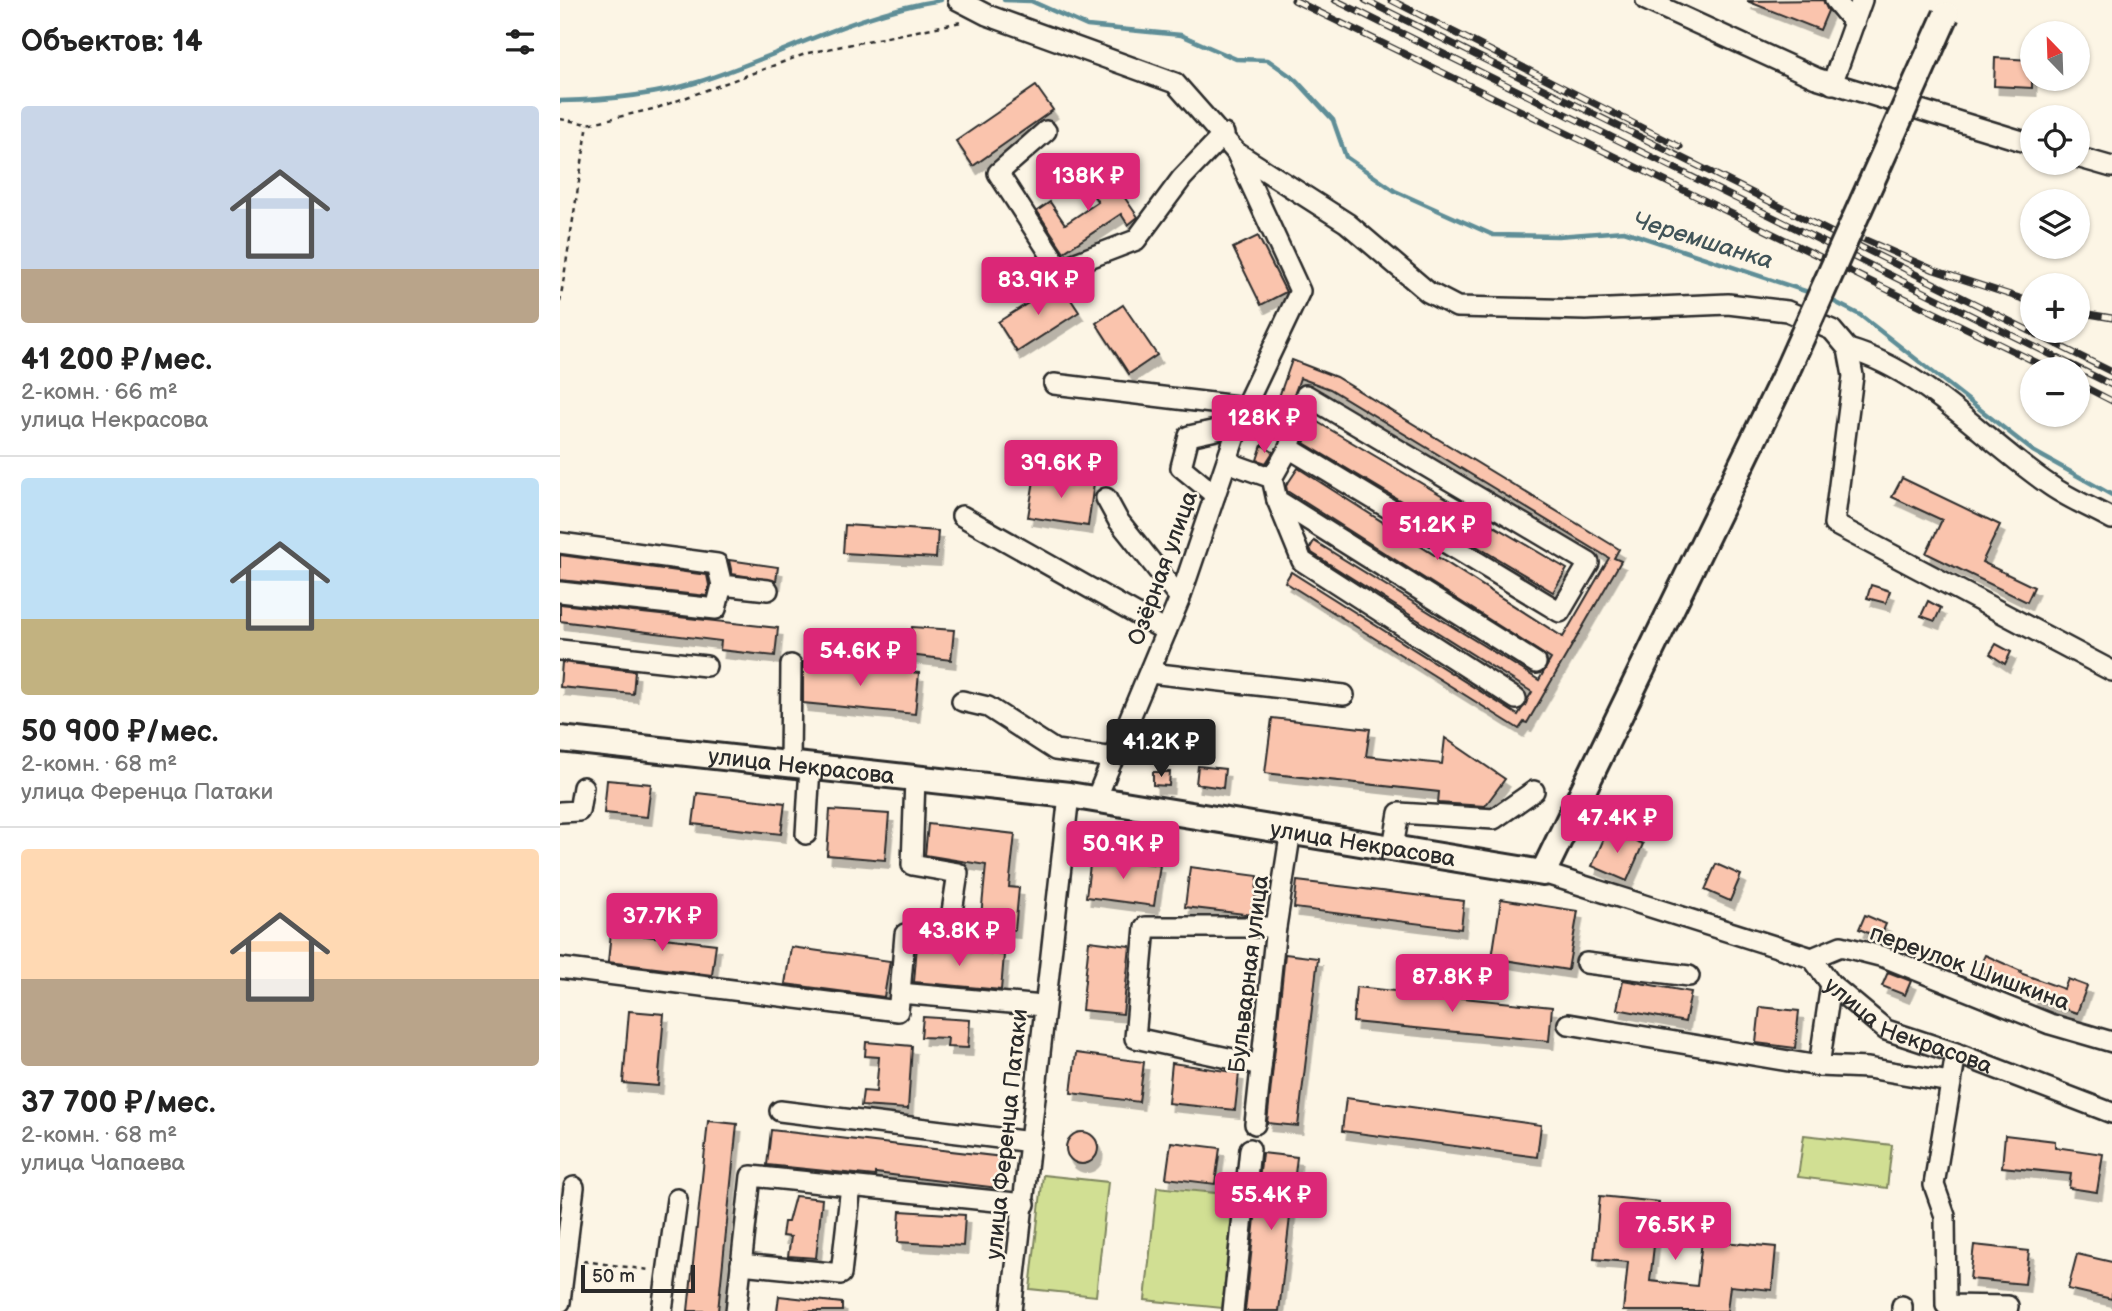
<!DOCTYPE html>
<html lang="ru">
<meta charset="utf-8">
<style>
:root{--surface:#fff;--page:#f2f2f2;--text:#222;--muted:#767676;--line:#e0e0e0;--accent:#db2777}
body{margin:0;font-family:"Balsamiq Sans",sans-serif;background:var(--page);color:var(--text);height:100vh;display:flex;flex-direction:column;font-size:26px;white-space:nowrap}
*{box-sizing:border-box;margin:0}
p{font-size:23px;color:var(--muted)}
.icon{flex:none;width:38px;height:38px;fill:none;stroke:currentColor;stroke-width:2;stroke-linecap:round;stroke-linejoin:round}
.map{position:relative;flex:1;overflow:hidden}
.sheet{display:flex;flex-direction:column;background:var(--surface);width:560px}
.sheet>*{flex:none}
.needle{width:46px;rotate:337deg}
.tools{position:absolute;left:1460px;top:21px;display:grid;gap:14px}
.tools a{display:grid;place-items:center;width:70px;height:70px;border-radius:50%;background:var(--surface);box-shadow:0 2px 5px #0004;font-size:35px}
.scale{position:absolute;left:21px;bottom:18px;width:114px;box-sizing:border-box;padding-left:7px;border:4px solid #2b2b2b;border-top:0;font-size:19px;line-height:24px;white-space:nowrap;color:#2b2b2b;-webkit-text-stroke:5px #fcf5e5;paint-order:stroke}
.price{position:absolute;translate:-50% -60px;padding:0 16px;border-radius:7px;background:var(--accent);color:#fff;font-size:23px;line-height:46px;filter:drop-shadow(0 2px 4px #0008)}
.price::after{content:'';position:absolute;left:50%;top:42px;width:21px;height:16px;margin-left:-10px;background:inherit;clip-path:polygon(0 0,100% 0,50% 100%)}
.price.selected{background:#222;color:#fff}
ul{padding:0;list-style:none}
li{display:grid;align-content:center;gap:14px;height:371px;padding:0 21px}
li+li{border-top:2px solid var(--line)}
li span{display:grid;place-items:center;height:217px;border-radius:7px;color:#555}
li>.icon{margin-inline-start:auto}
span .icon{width:126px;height:126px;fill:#fffc;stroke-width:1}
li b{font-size:30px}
h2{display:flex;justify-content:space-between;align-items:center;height:84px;padding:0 21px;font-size:30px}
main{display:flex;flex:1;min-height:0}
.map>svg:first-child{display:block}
.green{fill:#d1df93;stroke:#7e855f;stroke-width:2}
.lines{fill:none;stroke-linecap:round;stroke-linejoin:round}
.stream{stroke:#5f8e97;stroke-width:4.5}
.building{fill:#fac4ad;stroke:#2b2b2b;stroke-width:2;filter:url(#shadow)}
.minor-casing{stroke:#2b2b2b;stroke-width:24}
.major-casing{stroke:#2b2b2b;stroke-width:30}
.path{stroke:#2b2b2b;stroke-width:2.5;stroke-dasharray:5 5;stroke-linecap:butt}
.minor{stroke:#fcf5e5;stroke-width:19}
.major{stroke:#fcf5e5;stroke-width:24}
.rail-casing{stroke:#2b2b2b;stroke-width:7}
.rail{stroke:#fcf5e5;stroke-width:4.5;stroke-dasharray:13;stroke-linecap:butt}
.major-bridge-casing{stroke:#2b2b2b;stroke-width:30;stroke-linecap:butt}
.major-bridge{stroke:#fcf5e5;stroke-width:24}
.labels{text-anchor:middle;stroke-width:5;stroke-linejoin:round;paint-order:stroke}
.street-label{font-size:23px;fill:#2b2b2b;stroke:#fcf5e5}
.water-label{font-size:24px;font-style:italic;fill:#415458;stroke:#fcf5e5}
</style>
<main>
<section class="sheet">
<h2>Объектов: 14<svg class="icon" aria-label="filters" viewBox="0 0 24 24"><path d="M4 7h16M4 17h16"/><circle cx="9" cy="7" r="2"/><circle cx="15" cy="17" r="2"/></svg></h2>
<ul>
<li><span style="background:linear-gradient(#c9d6e8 75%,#b9a48a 0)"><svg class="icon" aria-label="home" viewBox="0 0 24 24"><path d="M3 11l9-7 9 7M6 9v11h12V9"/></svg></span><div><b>41 200 ₽/мес.</b><p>2-комн. · 66 m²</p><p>улица Некрасова</p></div></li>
<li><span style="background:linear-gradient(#bfe0f5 65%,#c2b280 0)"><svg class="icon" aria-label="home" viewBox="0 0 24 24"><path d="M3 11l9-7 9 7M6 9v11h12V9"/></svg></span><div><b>50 900 ₽/мес.</b><p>2-комн. · 68 m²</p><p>улица Ференца Патаки</p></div></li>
<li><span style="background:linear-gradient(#ffd9b3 60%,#b9a48a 0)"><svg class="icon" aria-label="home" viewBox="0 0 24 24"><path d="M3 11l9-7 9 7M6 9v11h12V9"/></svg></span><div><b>37 700 ₽/мес.</b><p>2-комн. · 68 m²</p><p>улица Чапаева</p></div></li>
</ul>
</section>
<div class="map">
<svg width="1552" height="1311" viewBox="0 0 1552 1311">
<defs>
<filter id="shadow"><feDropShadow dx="4.5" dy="8" stdDeviation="0" flood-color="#0004"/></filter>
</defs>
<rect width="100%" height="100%" fill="#fcf5e5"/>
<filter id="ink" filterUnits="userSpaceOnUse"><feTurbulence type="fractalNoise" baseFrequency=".0143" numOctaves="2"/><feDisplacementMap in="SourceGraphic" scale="14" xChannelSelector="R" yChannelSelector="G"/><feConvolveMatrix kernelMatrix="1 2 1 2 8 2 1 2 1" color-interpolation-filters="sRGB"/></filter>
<g filter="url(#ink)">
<!-- green -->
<g class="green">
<path d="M1244 1135 1332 1145 1327 1188 1238 1177Z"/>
<path d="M483 1175 548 1182 536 1296 470 1289Z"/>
<path d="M597 1187 674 1195 662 1308 585 1300Z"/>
</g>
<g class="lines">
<!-- stream -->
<g class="stream">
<path d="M444 0 471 1 527 26 621 35 676 59 708 60 736 80 773 120 786 157 835 191 933 235 998 236 1064 231 1254 294"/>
<path d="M0 101C46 100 93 96 138 82 220 56 295 13 381 0"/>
<path d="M1269 299 1300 315 1473 451 1552 495"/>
</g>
</g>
<!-- building -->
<g class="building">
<path d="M1263 0 1268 11 1260 30 1187 1Z"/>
<path d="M1435 58 1472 60V88L1434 86Z"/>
<path d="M476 86 493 110 413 166 396 141Z"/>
<path d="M530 165 550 193 558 188 578 217 568 225 561 214 504 252 477 211 490 202 505 224 538 202 518 173Z"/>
<path d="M698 236 726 292 701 305 673 248Z"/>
<path d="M500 283 519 312 457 352 438 322Z"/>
<path d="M563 305 597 355 569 374 536 323Z"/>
<path d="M732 360 776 377 1059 549 1054 558 1061 561 967 723 964 722 959 729 725 582 731 572 958 715 972 692 752 553 750 548 754 541 979 680 991 659 727 491 726 486 738 468 1003 637 1049 558 770 389 740 378 721 432 709 425Z"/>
<path d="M754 420 1007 569 993 592 744 443Z"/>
<path d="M702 445 713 452 706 463 697 460Z"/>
<path d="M475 474 534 483 528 526 468 517Z"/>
<path d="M1342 478 1440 525 1422 562 1474 587 1467 602 1366 553 1382 520 1332 497Z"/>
<path d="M285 525 378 531 376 558 283 553Z"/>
<path d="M0 555 147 575 149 585 147 596 0 580Z"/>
<path d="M169 560 218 567 216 581 172 574Z"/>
<path d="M1311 585 1330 591 1326 603 1307 598Z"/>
<path d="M1368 601 1381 608 1375 621 1361 616Z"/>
<path d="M0 604 218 628 215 656 160 650 161 641 0 621Z"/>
<path d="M352 627 394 630 391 660 349 655Z"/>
<path d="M1436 644 1451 652 1445 664 1430 654Z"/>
<path d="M2 662 75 671 73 694 0 687Z"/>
<path d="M243 662 359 673 355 714 243 703Z"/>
<path d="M712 718 810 729 806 756 882 764 885 738 945 779 925 806 878 803 879 792 705 773Z"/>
<path d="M638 766 665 769 663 788 636 784Z"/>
<path d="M593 772H610L609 786 593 785Z"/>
<path d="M47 780 91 784 87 817 44 813Z"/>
<path d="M137 793 225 803 221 834 133 824Z"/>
<path d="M270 810 329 814 325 860 267 855Z"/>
<path d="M368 824 455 834 449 887 459 888 455 930 420 927 426 865 365 855Z"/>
<path d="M1048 829 1083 844 1067 881 1032 866Z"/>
<path d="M531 857 600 865 594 906 526 897Z"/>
<path d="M1156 864 1181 875 1170 901 1145 890Z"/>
<path d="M630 867 698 876 693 915 625 907Z"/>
<path d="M737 881 904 901 901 929 734 908Z"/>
<path d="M941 899 1018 911 1008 970 932 958Z"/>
<path d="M1305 915 1326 924 1320 938 1299 929Z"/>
<path d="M51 932 156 944 152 975 48 962Z"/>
<path d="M529 941 570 946 563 1014 522 1010Z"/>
<path d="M357 945 444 955 441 990 354 982Z"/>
<path d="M231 947 330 961 324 997 225 984Z"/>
<path d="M725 954 758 958 738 1126 707 1123Z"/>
<path d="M1425 955 1461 971 1460 973 1504 989 1508 979 1527 986 1517 1013 1472 998 1474 993 1418 970Z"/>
<path d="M1328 972 1351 981 1345 995 1322 986Z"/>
<path d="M1063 980 1131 992 1125 1022 1057 1009Z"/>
<path d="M796 987 992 1007 989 1041 793 1022Z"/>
<path d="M1200 1007 1239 1011 1235 1048 1196 1043Z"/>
<path d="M69 1011 104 1014 98 1086 63 1083Z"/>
<path d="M363 1017 410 1020 408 1048 387 1047 388 1038 361 1037Z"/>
<path d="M306 1042 352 1046 348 1109 301 1106 303 1091 316 1092 319 1057 305 1056Z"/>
<path d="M516 1053 584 1062 579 1102 511 1093Z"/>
<path d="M612 1063 679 1073 675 1110 608 1103Z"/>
<path d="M786 1098 981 1125 977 1157 782 1131Z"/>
<path d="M148 1121 177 1124 158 1311H128Z"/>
<path d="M211 1130 442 1157 438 1188 315 1173V1176L207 1165Z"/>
<circle cx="522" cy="1148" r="16"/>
<path d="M1445 1135 1495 1141V1147L1543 1154 1537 1192 1509 1188 1511 1174 1442 1167Z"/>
<path d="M611 1142 660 1148 655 1184 606 1178Z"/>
<path d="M702 1153 737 1157 719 1311H685Z"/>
<path d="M235 1196 262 1199 256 1258 228 1256 231 1237 222 1236 224 1222H228Z"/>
<path d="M1040 1196 1099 1202 1090 1281 1137 1286 1142 1240 1216 1247 1212 1290 1170 1286 1167 1311H1063L1068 1262 1034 1259Z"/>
<path d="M340 1211 405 1215 403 1246 338 1242Z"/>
<path d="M1414 1245 1469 1251 1465 1284 1410 1279Z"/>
<path d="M1517 1254 1552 1262V1299L1508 1289Z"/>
<path d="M219 1296 282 1303V1311H217Z"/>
</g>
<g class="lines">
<!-- minor casing -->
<g class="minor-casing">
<g id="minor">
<path d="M398 0 427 15 615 83 676 152 740 291 685 407 620 598 536 799"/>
<path d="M1086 0 1256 78 1472 144"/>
<path d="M1275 0 1294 23"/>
<path d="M1272 84 1302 0"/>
<path d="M486 131 438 173 500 269 576 240 622 178 664 134"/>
<path d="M676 152 787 223 868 292 897 307 1026 310 1168 304 1227 311 1272 330 1288 349 1293 376 1274 524 1552 671"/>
<path d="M1517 157 1552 167"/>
<path d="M1288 349C1368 372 1424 441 1491 486 1510 499 1532 508 1552 519"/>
<path d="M494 384 685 407"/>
<path d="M667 462 712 478 717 500 976 663"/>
<path d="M712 478 729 448 746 395 1029 563 1000 612 729 448"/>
<path d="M655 495 621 467 629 436 679 425"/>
<path d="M546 498 558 520 620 598"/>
<path d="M717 500 742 561 956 699"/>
<path d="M402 516 606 631"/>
<path d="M0 543 157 564 162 585 156 609 0 592"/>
<path d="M162 585 208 590"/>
<path d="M0 650 146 666"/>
<path d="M590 673 784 695"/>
<path d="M402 701 428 707 495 750 555 758"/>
<path d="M230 765 231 665"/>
<path d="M0 812 19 811 23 787"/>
<path d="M246 834 250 767"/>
<path d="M833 847 839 813 934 819 974 791"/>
<path id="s1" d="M983 873 1252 958 1271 984 1326 1030 1396 1053 1552 1113"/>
<path d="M1252 958 1281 946 1324 957 1490 1024 1552 1042"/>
<path d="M1026 963 1129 976"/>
<path d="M0 968 338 1011 340 993 483 1006"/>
<path d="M340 993 345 934 389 931 398 873 352 865 355 778"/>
<path d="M1008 1024 1259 1066 1271 984"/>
<path d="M1396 1053 1374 1185 1385 1216 1386 1305 1448 1306 1447 1311"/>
<path d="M701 1065 575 1038 585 927H716"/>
<path d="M1259 1066 1308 1068 1390 1082"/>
<path d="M220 1111 471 1142"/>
<path d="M695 1124 716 927 731 830"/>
<path d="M181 1264 281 1274 291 1186"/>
<path d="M0 1302 14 1187"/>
<path d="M102 1311 117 1199"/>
<path d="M176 1311 191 1176 465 1204"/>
<path d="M451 1311 509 795"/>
<path d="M673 1311 690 1149"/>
<path d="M1342 1311V1306"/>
</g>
</g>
<!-- major casing -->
<g class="major-casing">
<g id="major">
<path id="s2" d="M0 739 509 795 983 873 1225 375"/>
</g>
</g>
<!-- path -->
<g class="path">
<path d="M0 119 28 124 97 108 248 53 401 22"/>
<path d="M0 302 28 124"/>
<path d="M23 1261 89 1270"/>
</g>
<!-- minor -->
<use href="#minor" class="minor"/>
<!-- major -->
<use href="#major" class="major"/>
<!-- rail casing -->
<g class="rail-casing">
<g id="rail">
<path d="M734 0 1490 369"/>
<path d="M775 0 1552 385"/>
<path d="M805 0 1552 372"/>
<path d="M831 0 1120 147"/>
<path d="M1292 234 1374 270 1472 302"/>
<path d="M1517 312 1552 318"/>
<path d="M1517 383 1552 401"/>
</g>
</g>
<!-- rail -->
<use href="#rail" class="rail"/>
<!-- major-bridge casing -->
<g class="major-bridge-casing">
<path id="major-bridge" d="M1225 375 1386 15"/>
</g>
<!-- major-bridge -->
<use href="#major-bridge" class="major-bridge"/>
</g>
</g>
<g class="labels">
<!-- street labels -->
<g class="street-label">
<text transform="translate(602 568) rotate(-70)" y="8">Озёрная улица</text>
<text dy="8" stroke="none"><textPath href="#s2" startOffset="243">улица Некрасова</textPath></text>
<text dy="8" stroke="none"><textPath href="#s2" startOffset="810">улица Некрасова</textPath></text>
<text transform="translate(1410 967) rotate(20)" y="8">переулок Шишкина</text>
<text transform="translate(688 974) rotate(-83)" y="8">Бульварная улица</text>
<text dy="8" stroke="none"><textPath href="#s1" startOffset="404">улица Некрасова</textPath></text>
<text transform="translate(446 1134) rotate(-84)" y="8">улица Ференца Патаки</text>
</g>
<!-- water labels -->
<g class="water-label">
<text transform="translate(1143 240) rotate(17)" y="8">Черемшанка</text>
</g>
</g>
</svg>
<div class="tools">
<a><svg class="needle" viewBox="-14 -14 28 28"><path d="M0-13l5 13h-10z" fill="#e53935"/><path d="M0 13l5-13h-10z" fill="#767676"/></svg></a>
<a><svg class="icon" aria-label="locate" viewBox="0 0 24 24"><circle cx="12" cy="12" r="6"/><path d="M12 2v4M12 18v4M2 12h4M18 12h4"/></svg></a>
<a><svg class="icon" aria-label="layers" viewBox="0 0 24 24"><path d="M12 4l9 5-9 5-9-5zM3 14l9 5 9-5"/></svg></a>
<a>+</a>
<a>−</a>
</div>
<div class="scale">50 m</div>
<b class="price" style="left:528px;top:213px">138K ₽</b>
<b class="price" style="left:478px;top:317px">83.9K ₽</b>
<b class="price" style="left:704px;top:455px">128K ₽</b>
<b class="price" style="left:501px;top:500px">39.6K ₽</b>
<b class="price" style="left:877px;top:562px">51.2K ₽</b>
<b class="price" style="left:300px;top:688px">54.6K ₽</b>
<b class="price selected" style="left:601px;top:779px">41.2K ₽</b>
<b class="price" style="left:1057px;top:855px">47.4K ₽</b>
<b class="price" style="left:563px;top:881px">50.9K ₽</b>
<b class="price" style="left:102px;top:953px">37.7K ₽</b>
<b class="price" style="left:399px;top:968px">43.8K ₽</b>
<b class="price" style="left:892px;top:1014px">87.8K ₽</b>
<b class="price" style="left:711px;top:1232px">55.4K ₽</b>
<b class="price" style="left:1115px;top:1262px">76.5K ₽</b>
</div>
</main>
